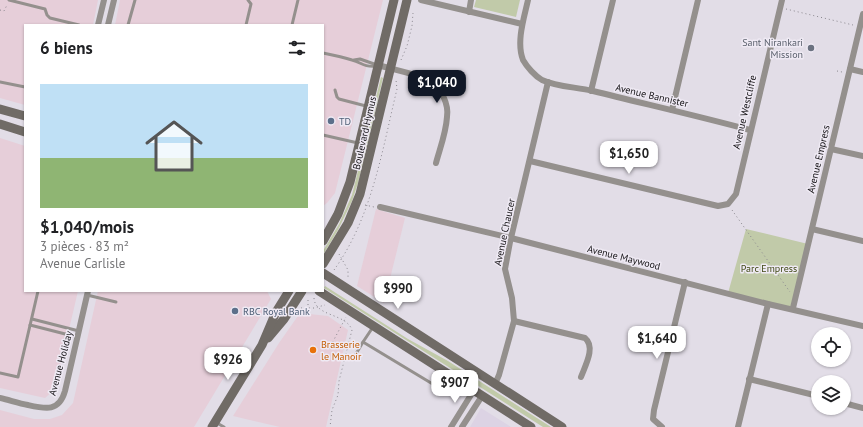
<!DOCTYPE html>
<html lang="fr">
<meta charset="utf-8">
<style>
:root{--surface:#fff;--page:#f2f2f2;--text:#202124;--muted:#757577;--line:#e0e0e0;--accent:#111827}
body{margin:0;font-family:"PT Sans",sans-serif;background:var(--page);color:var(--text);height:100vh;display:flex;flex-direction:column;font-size:15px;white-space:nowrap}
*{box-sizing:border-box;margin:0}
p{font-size:13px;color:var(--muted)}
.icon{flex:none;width:22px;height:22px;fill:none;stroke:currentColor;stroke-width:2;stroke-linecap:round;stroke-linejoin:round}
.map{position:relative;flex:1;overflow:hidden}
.drawer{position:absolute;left:24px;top:24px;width:300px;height:268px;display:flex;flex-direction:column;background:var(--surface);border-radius:0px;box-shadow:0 1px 3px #0004}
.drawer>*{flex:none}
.buttons{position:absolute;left:811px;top:327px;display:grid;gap:8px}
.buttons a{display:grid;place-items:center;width:40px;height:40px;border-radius:50%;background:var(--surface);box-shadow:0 1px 3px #0004;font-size:20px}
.price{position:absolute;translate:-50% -34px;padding:0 9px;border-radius:8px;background:#fff;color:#222;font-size:13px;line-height:26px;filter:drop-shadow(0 1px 2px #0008)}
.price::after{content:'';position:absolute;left:50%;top:24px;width:12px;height:9px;margin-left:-6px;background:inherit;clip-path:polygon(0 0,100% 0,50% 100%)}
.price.selected{background:var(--accent);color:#fff}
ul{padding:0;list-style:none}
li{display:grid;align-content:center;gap:8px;height:212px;padding:0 16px}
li+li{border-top:1px solid var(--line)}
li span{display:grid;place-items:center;height:124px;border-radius:0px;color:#555}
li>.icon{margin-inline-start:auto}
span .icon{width:72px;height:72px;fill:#fffc;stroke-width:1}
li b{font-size:17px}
h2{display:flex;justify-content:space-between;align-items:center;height:48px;padding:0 16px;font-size:17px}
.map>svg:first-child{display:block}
.commercial{fill:#e6ced9}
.built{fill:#dcd3e4}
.green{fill:#c1caa9}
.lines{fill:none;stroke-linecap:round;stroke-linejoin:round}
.path{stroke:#8a878e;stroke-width:1;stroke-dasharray:1 3;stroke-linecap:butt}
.lane{stroke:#94908d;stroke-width:3}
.street{stroke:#94908d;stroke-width:6}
.secondary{stroke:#706b66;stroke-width:9}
.worship-dot{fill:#6b7280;stroke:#efeaf4;stroke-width:1.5}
.service-dot{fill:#5c6f8a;stroke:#efeaf4;stroke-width:1.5}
.food-dot{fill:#e8710a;stroke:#efeaf4;stroke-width:1.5}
.labels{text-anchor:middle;stroke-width:3;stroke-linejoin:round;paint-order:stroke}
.worship-label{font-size:10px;fill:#5b616d;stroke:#efeaf4;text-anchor:end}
.street-label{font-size:10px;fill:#161417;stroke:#efeaf4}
.service-label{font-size:10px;fill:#4e5e75;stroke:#efeaf4;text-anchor:start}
.park-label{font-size:10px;fill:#3c4610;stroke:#efeaf4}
.food-label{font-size:10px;fill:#c56008;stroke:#efeaf4;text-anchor:start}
</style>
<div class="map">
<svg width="863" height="427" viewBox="0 0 863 427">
<rect width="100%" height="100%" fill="#e2dde7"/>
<!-- commercial -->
<g class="commercial">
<path d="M0 0H98L93 25H25V105L0 98Z"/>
<path d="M120 0H383L335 193 327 203 323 206V25H115Z"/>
<path d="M0 138 25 146V291H78L55 389 45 398 0 388Z"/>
<path d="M376 209 405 218 384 303 357 286Z"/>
<path d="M98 291H267L271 299 194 427H0V410L34 419H50L62 415 73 403Z"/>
<path d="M300 313 328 316 348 330 326 427H280L233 416 279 343Z"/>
</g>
<!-- built -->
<path class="built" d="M481 408 511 427H470Z"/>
<!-- green -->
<g class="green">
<path d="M476 0H520L516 17 474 7Z"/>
<path d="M381 77 383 78 358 183 352 201 338 230 323 255V251L339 224 352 195Z"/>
<path d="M746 229 808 244 793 308 728 293Z"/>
<path d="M325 286 408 339 448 361 551 427H543L324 288Z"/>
</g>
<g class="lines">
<!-- path -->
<g class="path">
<path d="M786 9 853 25"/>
<path d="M0 10 4 11 7 5"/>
<path d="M401 60 407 46 412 26 413 13"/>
<path d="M837 71 842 72"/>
<path d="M365 205 374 207"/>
<path d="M732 210 790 292"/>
<path d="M339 254 348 270V278"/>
<path d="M334 270C372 217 382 151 397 89L396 80"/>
<path d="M314 298C315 317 346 313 352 330L339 381 338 395 332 410 330 427"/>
<path d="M308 300V308"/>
<path d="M301 308H314L325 305"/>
<path d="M329 349 346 317"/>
</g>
<!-- lane -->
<g class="lane">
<path d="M9 0 45 9 47 15 50 18 79 25"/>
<path d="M128 25 135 0"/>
<path d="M246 25 251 4 248 0"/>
<path d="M292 25 298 0"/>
<path d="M323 53C333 55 343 57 352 60 363 63 362 67 377 66"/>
<path d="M354 60 360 59 377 65"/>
<path d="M0 82 25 87"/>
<path d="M335 90 337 97 339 99 366 106"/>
<path d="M323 135 358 143"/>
<path d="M87 295 116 302"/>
<path d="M32 319 79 331"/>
<path d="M30 325 77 337"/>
<path d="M373 327 363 342 436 386 444 384 448 376"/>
<path d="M353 359 363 342"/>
<path d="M0 373 18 377 38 291"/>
<path d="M217 423 224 427"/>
</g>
<!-- street -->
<g class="street">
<path d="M421 0 522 24"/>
<path d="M528 0C524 18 516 42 523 60 527 67 535 76 542 80 557 87 577 87 593 91 645 104 698 116 750 130"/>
<path d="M469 12 471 0"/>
<path d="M98 25 104 0"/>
<path d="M108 25 114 0"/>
<path d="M378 65C395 70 413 73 429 80 441 86 449 105 447 117 446 133 440 148 436 163"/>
<path d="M850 69 863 72"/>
<path d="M591 91 613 0"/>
<path d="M672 110 698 0"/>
<path d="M831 149 863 156"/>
<path d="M530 161 718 206 728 204 736 194 782 0"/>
<path d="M380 207 511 238 768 304 863 326"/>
<path d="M812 229 863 241"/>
<path d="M793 308 863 14"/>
<path d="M514 321 585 338C596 347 585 366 581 377"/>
<path d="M749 379 818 396"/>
<path d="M495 384 499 375 514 321 512 298 505 269 510 242 548 82"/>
<path d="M0 398C9 400 18 403 28 405 46 409 59 412 65 391L88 291"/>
<path d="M844 403 863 408"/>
<path d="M451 427 474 390"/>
<path d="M462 427 482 396"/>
<path d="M662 427 653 419 654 410 685 282"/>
<path d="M738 427 768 304"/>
</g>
<!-- secondary -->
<g class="secondary">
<path d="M0 109 25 116"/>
<path d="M0 124 25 132"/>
<path d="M323 241 338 214 350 182 394 0"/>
<path d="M323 264 348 223 360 194 407 0"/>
<path d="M323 273 562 427"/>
<path d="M319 291 531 427"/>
<path d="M268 338 284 319 302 291"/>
<path d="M212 427 262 345 276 312 289 291"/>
</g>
</g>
<!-- markers -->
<circle class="worship-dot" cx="811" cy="48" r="4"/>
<g class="service-dot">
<circle cx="331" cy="121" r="4"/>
<circle cx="235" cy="311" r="4"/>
</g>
<circle class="food-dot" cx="313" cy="350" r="4"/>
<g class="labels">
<!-- worship labels -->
<g class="worship-label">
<text x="803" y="46">Sant Nirankari<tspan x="803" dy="12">Mission</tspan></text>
</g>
<!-- street labels -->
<g class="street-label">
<text transform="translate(652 95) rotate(13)" y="4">Avenue Bannister</text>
<text transform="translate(744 112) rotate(-77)" y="4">Avenue Westcliffe</text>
<text transform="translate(364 133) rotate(-77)" y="4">Boulevard Hymus</text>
<text transform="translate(818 159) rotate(-77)" y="4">Avenue Empress</text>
<text transform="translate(504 232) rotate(-78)" y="4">Avenue Chaucer</text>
<text transform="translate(624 257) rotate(14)" y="4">Avenue Maywood</text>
<text transform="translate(60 363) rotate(-75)" y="4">Avenue Holiday</text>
</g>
<!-- service labels -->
<g class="service-label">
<text x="339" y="125">TD</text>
<text x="243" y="315">RBC Royal Bank</text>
</g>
<!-- park labels -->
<g class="park-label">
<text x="769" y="272">Parc Empress</text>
</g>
<!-- food labels -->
<g class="food-label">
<text x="321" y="348">Brasserie<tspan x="321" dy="12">le Manoir</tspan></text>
</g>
</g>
</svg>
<div class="buttons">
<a><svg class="icon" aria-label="locate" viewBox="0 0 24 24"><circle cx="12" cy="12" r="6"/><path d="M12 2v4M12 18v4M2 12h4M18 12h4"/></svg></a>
<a><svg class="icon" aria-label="layers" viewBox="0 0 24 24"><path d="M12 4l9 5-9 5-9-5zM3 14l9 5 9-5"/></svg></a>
</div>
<b class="price selected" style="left:437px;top:104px">$1,040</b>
<b class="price" style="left:629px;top:175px">$1,650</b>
<b class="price" style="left:398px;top:310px">$990</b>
<b class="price" style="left:657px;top:360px">$1,640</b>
<b class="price" style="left:228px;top:381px">$926</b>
<b class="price" style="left:455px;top:404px">$907</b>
<section class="drawer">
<h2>6 biens<svg class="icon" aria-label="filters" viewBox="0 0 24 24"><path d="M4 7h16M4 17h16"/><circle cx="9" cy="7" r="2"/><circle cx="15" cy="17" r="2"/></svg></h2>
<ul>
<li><span style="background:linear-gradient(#bfe0f5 60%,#8fb573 0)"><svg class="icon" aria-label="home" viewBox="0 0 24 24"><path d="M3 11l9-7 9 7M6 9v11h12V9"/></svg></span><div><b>$1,040/mois</b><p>3 pièces · 83 m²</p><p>Avenue Carlisle</p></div></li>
</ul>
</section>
</div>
